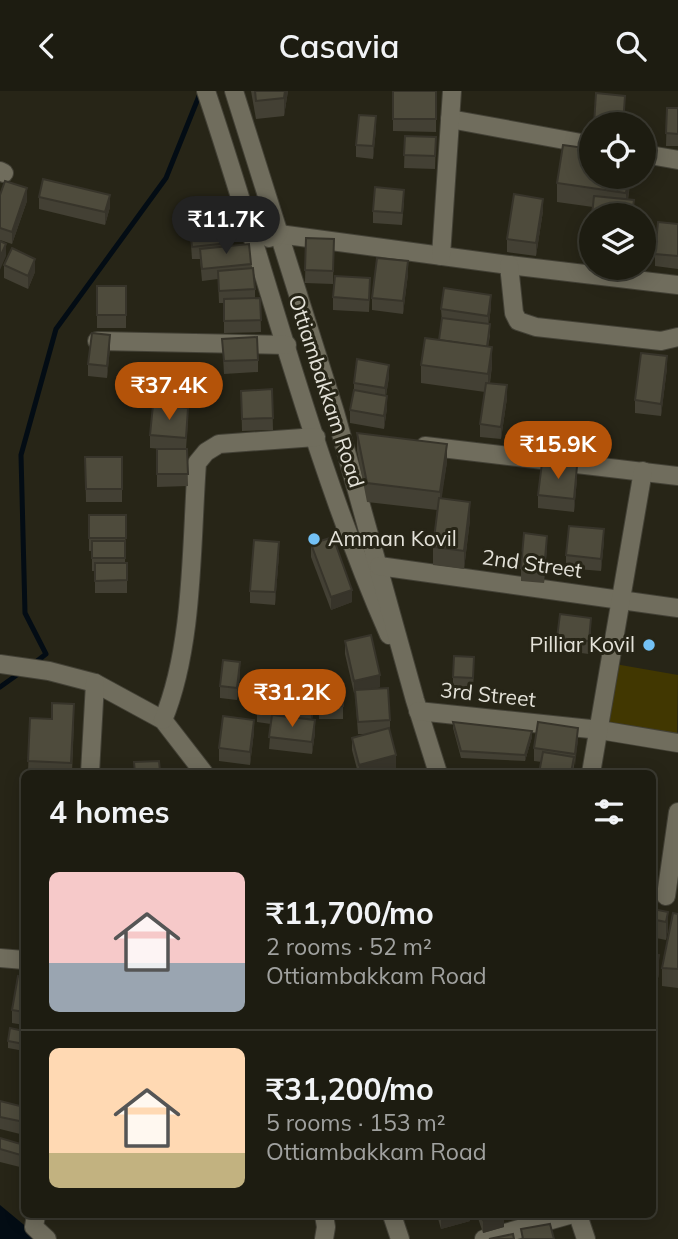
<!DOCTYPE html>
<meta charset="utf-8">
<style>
:root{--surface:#1d1c11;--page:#25251a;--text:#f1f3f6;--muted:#a0a19f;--line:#3b3a31;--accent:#b45309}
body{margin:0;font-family:Mulish,sans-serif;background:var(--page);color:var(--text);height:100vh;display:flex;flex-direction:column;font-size:26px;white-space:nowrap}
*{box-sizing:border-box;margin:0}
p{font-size:23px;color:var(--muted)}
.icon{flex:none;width:38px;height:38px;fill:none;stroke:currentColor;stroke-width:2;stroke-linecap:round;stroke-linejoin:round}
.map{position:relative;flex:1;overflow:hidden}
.panel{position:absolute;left:21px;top:679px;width:635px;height:448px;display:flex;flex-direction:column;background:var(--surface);border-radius:10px;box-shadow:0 4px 18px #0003,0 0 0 2px var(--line)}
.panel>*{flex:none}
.controls{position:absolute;left:579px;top:21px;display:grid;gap:14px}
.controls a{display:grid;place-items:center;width:77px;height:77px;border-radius:50%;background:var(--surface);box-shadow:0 4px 18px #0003,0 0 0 2px var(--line);font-size:35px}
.price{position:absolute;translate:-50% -60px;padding:0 16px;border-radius:24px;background:var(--accent);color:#fff;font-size:23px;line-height:46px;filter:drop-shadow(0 2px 4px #0008)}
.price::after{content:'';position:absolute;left:50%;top:42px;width:21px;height:16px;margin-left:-10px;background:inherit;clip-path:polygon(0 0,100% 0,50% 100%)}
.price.on{background:#222;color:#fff}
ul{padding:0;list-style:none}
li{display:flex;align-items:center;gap:21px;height:175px;padding:0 28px}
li+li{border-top:2px solid var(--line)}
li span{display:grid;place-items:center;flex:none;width:196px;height:140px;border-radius:10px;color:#555}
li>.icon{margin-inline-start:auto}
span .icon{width:84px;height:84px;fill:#fffc;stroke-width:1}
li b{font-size:30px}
h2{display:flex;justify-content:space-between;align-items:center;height:84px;padding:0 28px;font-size:30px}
header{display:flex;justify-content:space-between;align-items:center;height:91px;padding:0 28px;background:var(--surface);font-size:32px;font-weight:600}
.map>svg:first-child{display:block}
.green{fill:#413701}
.water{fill:#030c14}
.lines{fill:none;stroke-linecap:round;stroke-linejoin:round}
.stream{stroke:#030c14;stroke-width:5}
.minor-casing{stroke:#434136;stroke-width:20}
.minor{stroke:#706d5d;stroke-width:18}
.wall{fill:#434034}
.shaded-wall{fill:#37342a}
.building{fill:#4e4b3c;stroke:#37342a;stroke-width:2}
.poi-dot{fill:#73c1f5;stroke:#272517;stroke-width:2.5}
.labels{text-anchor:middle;stroke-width:6;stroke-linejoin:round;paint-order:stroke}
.street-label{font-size:21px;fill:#e4e2d9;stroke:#272517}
.poi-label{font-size:21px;fill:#e4e2d9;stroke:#272517;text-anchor:start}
</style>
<header><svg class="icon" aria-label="back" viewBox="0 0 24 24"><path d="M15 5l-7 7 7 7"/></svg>Casavia<svg class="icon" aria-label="search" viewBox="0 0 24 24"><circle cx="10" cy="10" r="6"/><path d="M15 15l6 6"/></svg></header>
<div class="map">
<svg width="678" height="1148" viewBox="0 0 678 1148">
<rect width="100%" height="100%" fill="#272517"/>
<!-- green -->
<path class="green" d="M615 573 678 584 677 646 600 632Z"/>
<!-- water -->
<path class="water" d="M0 1114 41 1148H0Z"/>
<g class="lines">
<!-- stream -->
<g class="stream">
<path d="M32 574 46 563 25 522 21 364 56 238 166 87 201 0"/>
<path d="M0 596 21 581"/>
</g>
<!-- minor casing -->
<g class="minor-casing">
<g id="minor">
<path d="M206 0C267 181 312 369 389 544"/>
<path d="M234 0 335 321 415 609 438 682"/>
<path d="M450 28 592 54"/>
<path d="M644 63 678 69"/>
<path d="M0 80 4 82"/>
<path d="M269 147 279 143 509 174 678 194"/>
<path d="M441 165 452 0"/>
<path d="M509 174 514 222 518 230 536 236 661 250 678 246"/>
<path d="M97 250 287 254"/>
<path d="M425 355 678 385"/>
<path d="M379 475 678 517"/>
<path d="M0 573 49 580 95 592 163 629 204 682"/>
<path d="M418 620 600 639 678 652"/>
<path d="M163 629C194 555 191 452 197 372L206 361 219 353 316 346"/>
<path d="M90 682 95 592"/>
<path d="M591 682 643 380"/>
<path d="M666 805 678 721"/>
<path d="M0 867 24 869"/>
<path d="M36 1124 34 1136 47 1148"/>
<path d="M324 1124 326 1136 324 1148"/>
<path d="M392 1124 400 1148"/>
<path d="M578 1124 586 1148"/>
<path d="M484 1148 569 1124"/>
</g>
</g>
<!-- minor -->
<use href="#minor" class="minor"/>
</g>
<!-- wall -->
<g class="wall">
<path d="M251 0H288L284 25 256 28Z"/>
<path d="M393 0H436V41L393 40Z"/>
<path d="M667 17H678V55H666Z"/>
<path d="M376 38 373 68 356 66V54Z"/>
<path d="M405 45 436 46 435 78 404 77Z"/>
<path d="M631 86 628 109 634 124 593 116 557 111V92Z"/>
<path d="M0 104 27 110 12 153 0 149Z"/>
<path d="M39 106 110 116 105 134 39 118Z"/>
<path d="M404 111 402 134 373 132V120Z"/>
<path d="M543 120 536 165 507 161V148Z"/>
<path d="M226 122 229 155 251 173 255 198V207H260L261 241 224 242V212H219L218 188 202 190 200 168H192L189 126Z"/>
<path d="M592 129V174H588V156Z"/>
<path d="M678 133V178L655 175V163Z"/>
<path d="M306 147 334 148 333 193 305 192Z"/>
<path d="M4 174 35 181 28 198 4 187Z"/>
<path d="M408 183 403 223 372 219V207Z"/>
<rect x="97" y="195" width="29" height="42"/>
<path d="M370 200 369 221 333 219V206Z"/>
<path d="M491 216 489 232 490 245 488 256 492 275 490 292 507 307 501 348 480 346V333L485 301 421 292V274L439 249 442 231 441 218Z"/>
<path d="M222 248 258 269V281L224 283Z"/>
<path d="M110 257 107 287 88 285V273Z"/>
<path d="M667 277 661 325 635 322V309Z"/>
<path d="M389 286 386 305 387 317 384 338 350 332V319L354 299V292Z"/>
<path d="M272 298 273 339 242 340 241 300Z"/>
<path d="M188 329 186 358H187L188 395 157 396V358H163L150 357V344Z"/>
<path d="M357 342 447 371 441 407 470 429 464 478 433 474V456L437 419 367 411 357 360Z"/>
<path d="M85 366H122V411H86Z"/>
<path d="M577 388 574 421 538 417V404Z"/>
<path d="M89 424H126L125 472H127V502H95V480H92V460H89Z"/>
<path d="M604 450 601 480 566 477V464Z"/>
<path d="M311 453 352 511 331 519 311 466Z"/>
<path d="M547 457 544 492 521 490V477Z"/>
<path d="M279 463 275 514 250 512V500Z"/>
<path d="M591 539 589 563 557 559V547Z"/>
<path d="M345 550 380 596 371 598 390 629V641L396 677 375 682H358L352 659V647L368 643H358L355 602H354L345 563Z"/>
<path d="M474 579 473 599 453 598V586Z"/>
<path d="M240 583 237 609 220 607V595Z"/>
<path d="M343 595V628H319L318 596Z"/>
<path d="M315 607 312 629 315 642 312 663 269 658 271 633 257 631V612Z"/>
<path d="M30 627 74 631 72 682H28Z"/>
<path d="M453 631 532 646 525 670 461 667 453 637Z"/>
<path d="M254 641 250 674 219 670V657Z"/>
<path d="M578 649 573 682H539L542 671 534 670V657Z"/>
<path d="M159 670 160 682H135L134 671Z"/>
<path d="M653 818 668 821V839L666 849 656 847Z"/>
<path d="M678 823V897L662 895V877Z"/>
<path d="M653 863 659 864V882L657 893 653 892Z"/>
<path d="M24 886V934L12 932V919Z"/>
<path d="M24 940V960L8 957V950Z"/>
<path d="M0 1012 24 1016V1044L0 1038Z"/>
<path d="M0 1047 24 1054V1077L0 1071Z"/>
<path d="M437 1124H470V1130L441 1138Z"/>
<path d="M477 1124H504V1136L483 1142Z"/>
</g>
<!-- shaded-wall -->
<g class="shaded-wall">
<path d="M285 0H288L284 25V7Z"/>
<path d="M376 25V38L373 68V55Z"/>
<path d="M628 86H631L626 120V102Z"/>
<path d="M27 97V110L12 153V141Z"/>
<path d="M110 104V116L105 134V121Z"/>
<path d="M543 108V120L536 165V152Z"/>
<path d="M6 153V165L0 179V166Z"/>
<path d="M35 168V181L28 198V185Z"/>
<path d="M408 170V183L403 223V210Z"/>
<path d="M491 204V216L488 238V225Z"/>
<path d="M110 244V257L107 287V275Z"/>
<path d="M492 256V275L488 302V283Z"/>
<path d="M667 265V277L661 325V313Z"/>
<path d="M389 274V286L385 310V297Z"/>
<path d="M507 294V307L501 348V336Z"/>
<path d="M387 305V317L384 338V325Z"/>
<path d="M447 353V371L440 419V401Z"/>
<path d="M577 375V388L574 421V408Z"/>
<path d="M470 411V429L464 478V460Z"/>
<path d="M604 438V450L601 480V468Z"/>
<path d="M547 445V457L544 492V479Z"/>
<path d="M279 451V463L275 514V501Z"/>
<path d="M352 499V511L331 519V506Z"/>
<path d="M591 527V539L589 563V550Z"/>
<path d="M240 571V583L237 609V597Z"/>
<path d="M380 584V596L354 602V590Z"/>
<path d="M315 588V607L311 638V620Z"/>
<path d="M254 629V641L250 674V661Z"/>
<path d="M315 629V642L312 663V651Z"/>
<path d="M578 637V649L575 675V663Z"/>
<path d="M532 640V646L525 670V664Z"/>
<path d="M396 664V677L375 682H359V674Z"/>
<path d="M668 821V839L666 849V831Z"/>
<path d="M656 829V847L653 863V845Z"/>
<path d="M659 864V882L657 893V875Z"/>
<path d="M450 1124H470V1130L441 1138V1126Z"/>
<path d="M504 1124V1136L483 1142V1129Z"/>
</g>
<!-- building -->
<g class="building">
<path d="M255 0H285L284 7 256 10Z"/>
<rect x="393" y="0" width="43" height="28"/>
<path d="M596 2 625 5 623 33H594Z"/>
<path d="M667 17H678V43L666 42Z"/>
<path d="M359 24 376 25 373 55 356 54Z"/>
<path d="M405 45 436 46 435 65 404 64Z"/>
<path d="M563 54 592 58V86H628L626 102 557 92Z"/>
<path d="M43 88 110 104 105 121 39 106Z"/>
<path d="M5 90 27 97 12 141 0 137V104Z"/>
<path d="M375 96 404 99 402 122 373 120Z"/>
<path d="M514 103 543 108 536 152 507 148Z"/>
<path d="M594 105 634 109 632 124H592Z"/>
<path d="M226 122 229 152 192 156 189 126Z"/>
<path d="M592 129V156H588Z"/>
<path d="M658 131 678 133V165L655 163Z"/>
<path d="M306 147 334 148 333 180 305 179Z"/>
<path d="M0 150 6 153 0 166Z"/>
<path d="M249 153 251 173 202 178 200 158Z"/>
<path d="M12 157 35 168 28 185 4 174Z"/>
<path d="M377 167 408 170 403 210 372 207Z"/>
<path d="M253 177 255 198 219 200 218 180Z"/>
<path d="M335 185 370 187 369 209 333 206Z"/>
<rect x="97" y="195" width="29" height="29"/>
<path d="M444 197 491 204 488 225 441 218Z"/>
<path d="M260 207 261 229 224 230V208Z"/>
<path d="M442 227 490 233 487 256 439 249Z"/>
<path d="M92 242 110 244 107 275 88 273Z"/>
<path d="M257 246 258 269 224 270 222 248Z"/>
<path d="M425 247 492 256 488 283 421 274Z"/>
<path d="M641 262 667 265 661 313 635 309Z"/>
<path d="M357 268 389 274 385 297 354 292Z"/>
<path d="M486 292 507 294 501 336 480 333Z"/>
<path d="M272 298 273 327 242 328 241 300Z"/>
<path d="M354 299 387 305 384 325 350 319Z"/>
<path d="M153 314 188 317 186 347 150 344Z"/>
<path d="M357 342 447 353 440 401 367 392Z"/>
<path d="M157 358H187L188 383H157Z"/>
<path d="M85 366H122V398H86Z"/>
<path d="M542 372 577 375 574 408 538 404Z"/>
<path d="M439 407 470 411 464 460 433 456Z"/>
<rect x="89" y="424" width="37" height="23"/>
<path d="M569 435 604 438 601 468 566 464Z"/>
<path d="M524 442 547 445 544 479 521 477Z"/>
<path d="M333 446 352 499 331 506 311 453Z"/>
<path d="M254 449 279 451 275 501 250 500Z"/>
<rect x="92" y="450" width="33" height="17"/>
<path d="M95 472H127V489L95 490Z"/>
<path d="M560 523 591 527 589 550 557 547Z"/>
<path d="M371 544 380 584 354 590 345 550Z"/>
<path d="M454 565 474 566 473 587 453 586Z"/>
<path d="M223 569 240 571 237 597 220 595Z"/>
<path d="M261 581 315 588 311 620 257 612Z"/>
<path d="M343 595V615L319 616 318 596Z"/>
<path d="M388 597 390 629 358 631 355 599Z"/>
<path d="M52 612 74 613 71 672 28 670 30 627 52 628Z"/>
<path d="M272 624 315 629 312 651 269 646Z"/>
<path d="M223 625 254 629 250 661 219 657Z"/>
<path d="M453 631 532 640 525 664 461 660Z"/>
<path d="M538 631 578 637 575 663 534 657Z"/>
<path d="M389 637 396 664 359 674 352 647Z"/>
<path d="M543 661 574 666 571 682H539Z"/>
<path d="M159 670 160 680 135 682 134 671Z"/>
<path d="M653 818 668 821 666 831 656 829 653 845Z"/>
<path d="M673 822 678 823V878L662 877Z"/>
<path d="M653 863 659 864 657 875 653 874Z"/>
<path d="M18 885 24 886V921L12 919Z"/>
<path d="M10 937 24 940V953L8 950Z"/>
<path d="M0 1010 24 1016V1031L0 1026Z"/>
<path d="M0 1047 24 1054V1065L0 1058Z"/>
<path d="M481 1124H502L483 1129Z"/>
<path d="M550 1133 554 1148H523L521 1138Z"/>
<path d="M513 1143 514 1148H489Z"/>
</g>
<!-- markers -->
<g class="poi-dot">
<circle cx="314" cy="448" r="7"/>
<circle cx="649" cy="554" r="7"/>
</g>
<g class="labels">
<!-- street labels -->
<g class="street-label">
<text transform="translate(326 300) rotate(72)" y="7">Ottiambakkam Road</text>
<text transform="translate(532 473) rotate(8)" y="7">2nd Street</text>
<text transform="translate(488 604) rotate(6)" y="7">3rd Street</text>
</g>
<!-- poi labels -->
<g class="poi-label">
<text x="328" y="455">Amman Kovil</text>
<text x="635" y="561" text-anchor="end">Pilliar Kovil</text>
</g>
</g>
</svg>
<div class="controls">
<a><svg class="icon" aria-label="locate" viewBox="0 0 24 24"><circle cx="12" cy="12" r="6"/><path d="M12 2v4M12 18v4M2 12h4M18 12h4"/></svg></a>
<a><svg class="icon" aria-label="layers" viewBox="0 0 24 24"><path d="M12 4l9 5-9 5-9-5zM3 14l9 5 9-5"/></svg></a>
</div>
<b class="price on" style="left:226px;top:165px">₹11.7K</b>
<b class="price" style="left:169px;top:331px">₹37.4K</b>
<b class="price" style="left:558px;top:390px">₹15.9K</b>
<b class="price" style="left:292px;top:638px">₹31.2K</b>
<section class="panel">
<h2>4 homes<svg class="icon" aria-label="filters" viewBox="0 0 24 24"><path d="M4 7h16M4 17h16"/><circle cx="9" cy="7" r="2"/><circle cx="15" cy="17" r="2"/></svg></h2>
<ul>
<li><span style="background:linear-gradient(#f6c9c9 65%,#9aa5b1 0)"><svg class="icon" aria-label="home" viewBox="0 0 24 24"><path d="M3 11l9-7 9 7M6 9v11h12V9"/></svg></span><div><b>₹11,700/mo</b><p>2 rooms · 52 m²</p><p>Ottiambakkam Road</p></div></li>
<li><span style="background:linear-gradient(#ffd9b3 75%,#c2b280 0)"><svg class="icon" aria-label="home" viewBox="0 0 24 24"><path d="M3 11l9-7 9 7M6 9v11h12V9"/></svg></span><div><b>₹31,200/mo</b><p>5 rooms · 153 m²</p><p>Ottiambakkam Road</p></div></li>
</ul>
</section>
</div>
